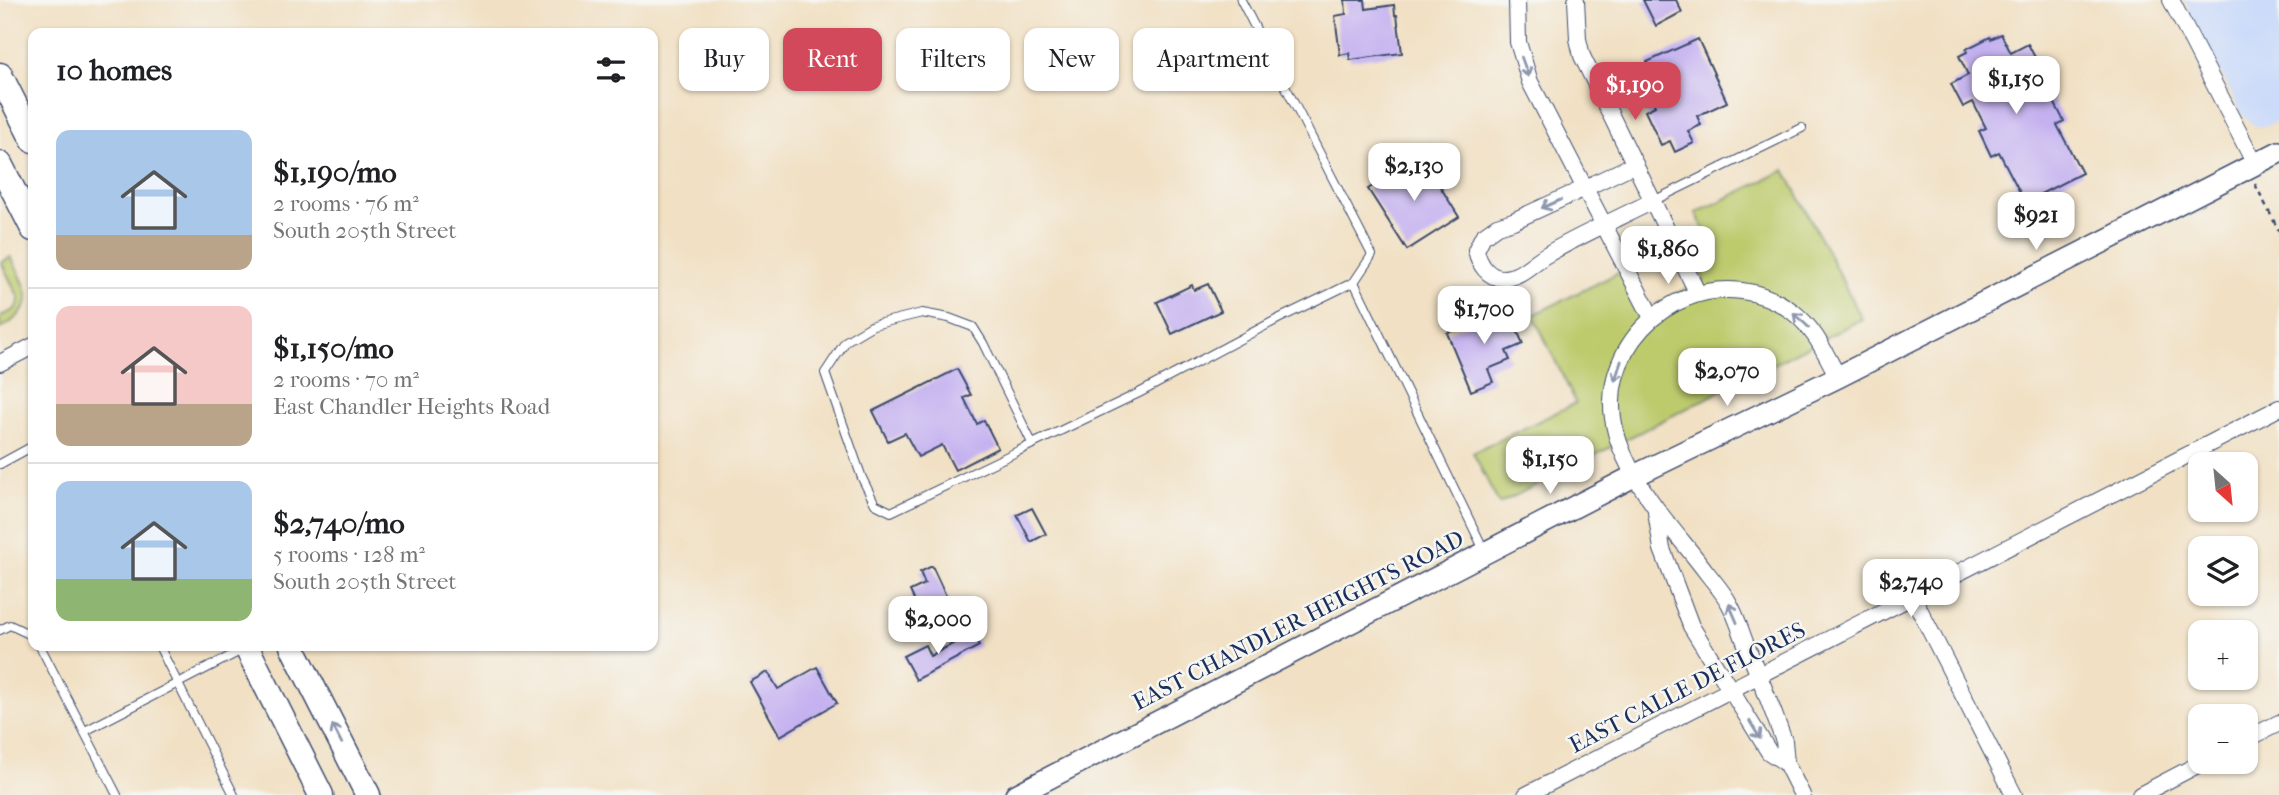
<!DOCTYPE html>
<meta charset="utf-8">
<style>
:root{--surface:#fff;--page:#f2f2f2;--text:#202124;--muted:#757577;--line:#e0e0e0;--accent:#d1495b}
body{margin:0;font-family:"IM FELL French Canon",serif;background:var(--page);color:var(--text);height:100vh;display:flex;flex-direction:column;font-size:26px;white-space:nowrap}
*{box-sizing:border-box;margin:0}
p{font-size:23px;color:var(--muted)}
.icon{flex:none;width:38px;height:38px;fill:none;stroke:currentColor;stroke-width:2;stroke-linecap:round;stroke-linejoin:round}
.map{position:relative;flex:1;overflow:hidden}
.panel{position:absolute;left:28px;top:28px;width:630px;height:623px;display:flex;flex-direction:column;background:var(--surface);border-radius:14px;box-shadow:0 2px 5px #0004}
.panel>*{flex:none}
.hud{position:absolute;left:679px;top:28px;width:665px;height:63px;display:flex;gap:14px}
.needle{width:46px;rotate:153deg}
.tools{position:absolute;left:2188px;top:452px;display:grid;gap:14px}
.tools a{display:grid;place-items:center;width:70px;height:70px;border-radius:14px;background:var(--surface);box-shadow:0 2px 5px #0004;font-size:35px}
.price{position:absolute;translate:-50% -60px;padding:0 16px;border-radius:14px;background:#fff;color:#222;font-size:23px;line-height:46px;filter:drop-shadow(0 2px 4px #0008)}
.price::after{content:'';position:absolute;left:50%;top:42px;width:21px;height:16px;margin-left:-10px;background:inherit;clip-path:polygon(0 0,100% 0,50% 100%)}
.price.on{background:var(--accent);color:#fff}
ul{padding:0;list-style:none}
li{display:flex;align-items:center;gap:21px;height:175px;padding:0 28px}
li+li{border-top:2px solid var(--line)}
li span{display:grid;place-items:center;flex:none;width:196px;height:140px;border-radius:14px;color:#555}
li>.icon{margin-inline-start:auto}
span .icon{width:84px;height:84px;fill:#fffc;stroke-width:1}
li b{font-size:30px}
h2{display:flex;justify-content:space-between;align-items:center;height:84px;padding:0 28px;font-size:30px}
.pill{padding:0 24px;border-radius:14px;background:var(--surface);box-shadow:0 2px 5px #0004;font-size:24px;line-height:63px}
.pill.on{background:var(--accent);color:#fff}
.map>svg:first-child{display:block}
.built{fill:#ccdbf9}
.green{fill:#becb6d;stroke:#6c7d66;stroke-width:2}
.building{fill:#c4b1f0}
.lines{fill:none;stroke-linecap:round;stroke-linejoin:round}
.lane-casing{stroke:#3b4a6d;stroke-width:10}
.street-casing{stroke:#3b4a6d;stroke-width:18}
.secondary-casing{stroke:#3b4a6d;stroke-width:24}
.primary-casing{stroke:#3b4a6d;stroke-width:27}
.path{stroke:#3b4a6d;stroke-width:2.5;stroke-dasharray:5 5;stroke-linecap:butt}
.lane{stroke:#fff;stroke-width:8}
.street{stroke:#fff;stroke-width:16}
.secondary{stroke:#fff;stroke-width:21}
.primary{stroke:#fff;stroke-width:24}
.oneway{stroke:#8d97ae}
.labels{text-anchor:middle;stroke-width:5;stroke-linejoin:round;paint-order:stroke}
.street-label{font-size:23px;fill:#1b2f5e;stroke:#f6f6f2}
</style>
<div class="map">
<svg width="2279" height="795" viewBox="0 0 2279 795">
<rect width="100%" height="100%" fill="#f6f6f2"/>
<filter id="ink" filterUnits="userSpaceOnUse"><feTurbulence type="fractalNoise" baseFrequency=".0143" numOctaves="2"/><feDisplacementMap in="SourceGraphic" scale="14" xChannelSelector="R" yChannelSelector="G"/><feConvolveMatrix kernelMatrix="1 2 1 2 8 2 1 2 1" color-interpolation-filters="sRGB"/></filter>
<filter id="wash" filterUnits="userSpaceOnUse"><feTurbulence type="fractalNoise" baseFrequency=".00686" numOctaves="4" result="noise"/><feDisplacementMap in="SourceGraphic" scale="28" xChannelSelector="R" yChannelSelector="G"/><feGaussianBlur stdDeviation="1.57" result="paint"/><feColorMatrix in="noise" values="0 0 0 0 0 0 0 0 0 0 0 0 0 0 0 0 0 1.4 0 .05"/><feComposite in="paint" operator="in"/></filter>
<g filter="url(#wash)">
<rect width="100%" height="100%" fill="#f1e0c3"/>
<!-- built -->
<path class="built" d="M2184 0H2279V120L2269 125 2256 127 2243 116Z"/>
<!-- green -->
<g class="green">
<path d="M1785 170 1862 319 1499 504 1473 453 1576 403 1533 315 1620 272 1640 313 1704 280 1687 240 1705 231 1696 213Z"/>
<path d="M11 257C29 293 40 305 0 329V316C10 312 19 310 19 298L1 262Z"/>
</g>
<g id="blocks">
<!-- building -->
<g class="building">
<path d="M1345 0H1365L1366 9 1394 5 1395 15H1397L1402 53 1350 60 1349 53 1340 55 1335 16 1346 14Z"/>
<path d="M1643 0H1676L1682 12 1656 26Z"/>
<path d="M2001 34 2011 53 2028 44 2040 67 2031 72 2044 98 2050 94 2064 121 2057 125 2082 173 2025 202 1999 152 1991 156 1979 131 1986 128 1973 102 1963 107 1951 84 1968 75 1959 56 1967 52 1966 49 1990 37 1991 39Z"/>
<path d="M1698 39 1727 102 1697 116 1701 125 1688 131 1694 143 1675 152 1670 141 1661 145 1645 111 1655 106 1643 79 1653 75 1647 62Z"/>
<path d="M1421 156 1459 217 1407 250 1368 189Z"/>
<path d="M1208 284 1221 311 1172 334 1157 302 1192 285 1194 290Z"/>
<path d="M1508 309 1523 344 1506 351 1510 360 1488 369 1493 382 1471 391 1447 333 1468 324 1466 320 1483 312 1486 318Z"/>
<path d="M957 369 971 395 964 398 977 424 984 420 998 448 955 470 942 445 918 457 905 433 888 441 873 411Z"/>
<path d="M1032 508 1046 534 1031 542 1017 515Z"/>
<path d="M932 566 948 600 937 605 943 617 926 625 910 591 925 584 920 572Z"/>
<path d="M973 633 979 646 916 680 903 656 925 645 930 656Z"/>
<path d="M817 667 837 703 780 736 750 682 768 672 778 689Z"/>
</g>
</g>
</g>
<g filter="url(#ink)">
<use href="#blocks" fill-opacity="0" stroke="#3b4a6d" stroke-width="2"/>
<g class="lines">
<!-- lane casing -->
<g class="lane-casing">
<g id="lane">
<path d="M1241 0 1372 255 1354 282"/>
<path d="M1653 201 1802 128"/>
<path d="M1032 443 983 343 973 327 949 318 922 313 873 325 846 341 825 373 862 478 875 504 891 512 1139 393 1278 319 1354 282 1484 550"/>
<path d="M0 464 33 446"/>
<path d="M0 630 10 625 33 636"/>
<path d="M40 646 117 795"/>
<path d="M159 646 234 795"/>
<path d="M85 731 244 649"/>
</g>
</g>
<!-- street casing -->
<g class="street-casing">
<g id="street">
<path d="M1517 0 1518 42 1530 82 1652 318"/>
<path d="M1576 0 1578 39 1582 56 1698 294"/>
<path d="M2171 0 2255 164"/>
<path d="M1635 164 1585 188 1513 221 1497 226 1483 236 1476 250C1479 263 1487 278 1503 278 1520 278 1532 263 1546 255 1580 235 1617 219 1653 201"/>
<path d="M0 363 33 346"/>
<path d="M1656 512 1662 549 1691 626 1769 752 1786 763"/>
<path d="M1913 597 2014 795"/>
<path d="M2245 740 2279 723"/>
<path d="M1526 795 2279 408"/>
<path d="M1802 795 1786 763 1784 741C1772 708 1759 675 1745 642 1740 629 1736 615 1729 603 1723 592 1714 582 1707 573 1667 519 1596 452 1615 378 1635 301 1728 263 1793 312 1815 329 1825 353 1838 377"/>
<path d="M2140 795 2205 761"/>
</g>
</g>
<!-- secondary casing -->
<g class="secondary-casing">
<path id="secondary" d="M1016 795 1634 476 1838 377 2279 152"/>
</g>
<!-- primary casing -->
<g class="primary-casing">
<g id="primary">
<path d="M0 75 33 140"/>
<path d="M0 164 33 229"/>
<path d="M246 646 321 795"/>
<path d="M292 646 368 795"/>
</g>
</g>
<!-- path -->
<path class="path" d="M2255 184 2279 231"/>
<!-- lane -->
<use href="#lane" class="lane"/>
<!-- street -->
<use href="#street" class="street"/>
<!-- secondary -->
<use href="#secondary" class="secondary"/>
<!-- primary -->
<use href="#primary" class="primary"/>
</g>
<!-- one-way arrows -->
<defs><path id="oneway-shaft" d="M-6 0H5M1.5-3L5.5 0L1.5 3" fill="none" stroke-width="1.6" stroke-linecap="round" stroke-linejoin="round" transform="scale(1.75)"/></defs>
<g class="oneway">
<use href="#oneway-shaft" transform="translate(1525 67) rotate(70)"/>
<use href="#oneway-shaft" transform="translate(1551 204) rotate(156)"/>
<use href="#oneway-shaft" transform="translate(1801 320) rotate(-137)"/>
<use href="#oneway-shaft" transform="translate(1618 371) rotate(108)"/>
<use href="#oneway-shaft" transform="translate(1733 613) rotate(-113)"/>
<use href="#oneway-shaft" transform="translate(1755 730) rotate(59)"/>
<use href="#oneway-shaft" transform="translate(337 734) rotate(-117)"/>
</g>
</g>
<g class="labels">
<!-- street labels -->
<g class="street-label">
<text transform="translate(1298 620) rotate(-27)" y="8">EAST CHANDLER HEIGHTS ROAD</text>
<text transform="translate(1687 687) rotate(-27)" y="8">EAST CALLE DE FLORES</text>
</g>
</g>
</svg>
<div class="tools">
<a><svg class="needle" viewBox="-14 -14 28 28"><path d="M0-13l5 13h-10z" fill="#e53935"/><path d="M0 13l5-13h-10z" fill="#757577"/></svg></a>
<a><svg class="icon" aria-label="layers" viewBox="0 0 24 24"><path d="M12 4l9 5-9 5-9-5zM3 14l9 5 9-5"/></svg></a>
<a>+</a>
<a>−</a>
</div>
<b class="price" style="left:2016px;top:116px">$1,150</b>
<b class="price on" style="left:1635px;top:122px">$1,190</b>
<b class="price" style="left:1414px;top:203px">$2,130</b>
<b class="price" style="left:2036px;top:252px">$921</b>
<b class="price" style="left:1668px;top:286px">$1,860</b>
<b class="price" style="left:1484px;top:346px">$1,700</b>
<b class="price" style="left:1727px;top:408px">$2,070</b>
<b class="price" style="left:1550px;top:496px">$1,150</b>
<b class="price" style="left:1911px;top:619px">$2,740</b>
<b class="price" style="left:938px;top:656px">$2,000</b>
<div class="hud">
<a class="pill">Buy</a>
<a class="pill on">Rent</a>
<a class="pill">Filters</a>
<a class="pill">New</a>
<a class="pill">Apartment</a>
</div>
<section class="panel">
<h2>10 homes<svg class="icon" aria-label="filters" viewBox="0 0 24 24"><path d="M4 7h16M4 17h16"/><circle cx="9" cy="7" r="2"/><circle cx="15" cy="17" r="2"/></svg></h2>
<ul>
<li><span style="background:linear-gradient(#a9c7e8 75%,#b9a48a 0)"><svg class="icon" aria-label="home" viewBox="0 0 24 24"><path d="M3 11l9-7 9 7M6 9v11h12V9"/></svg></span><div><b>$1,190/mo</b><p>2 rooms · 76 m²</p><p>South 205th Street</p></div></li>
<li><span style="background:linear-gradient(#f6c9c9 70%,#b9a48a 0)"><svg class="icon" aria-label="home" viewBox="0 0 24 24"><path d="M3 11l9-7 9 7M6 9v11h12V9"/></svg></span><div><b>$1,150/mo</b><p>2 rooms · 70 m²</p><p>East Chandler Heights Road</p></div></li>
<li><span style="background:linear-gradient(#a9c7e8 70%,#8fb573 0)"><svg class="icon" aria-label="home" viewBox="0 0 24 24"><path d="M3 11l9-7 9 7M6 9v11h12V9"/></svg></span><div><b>$2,740/mo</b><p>5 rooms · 128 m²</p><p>South 205th Street</p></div></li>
</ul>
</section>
</div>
